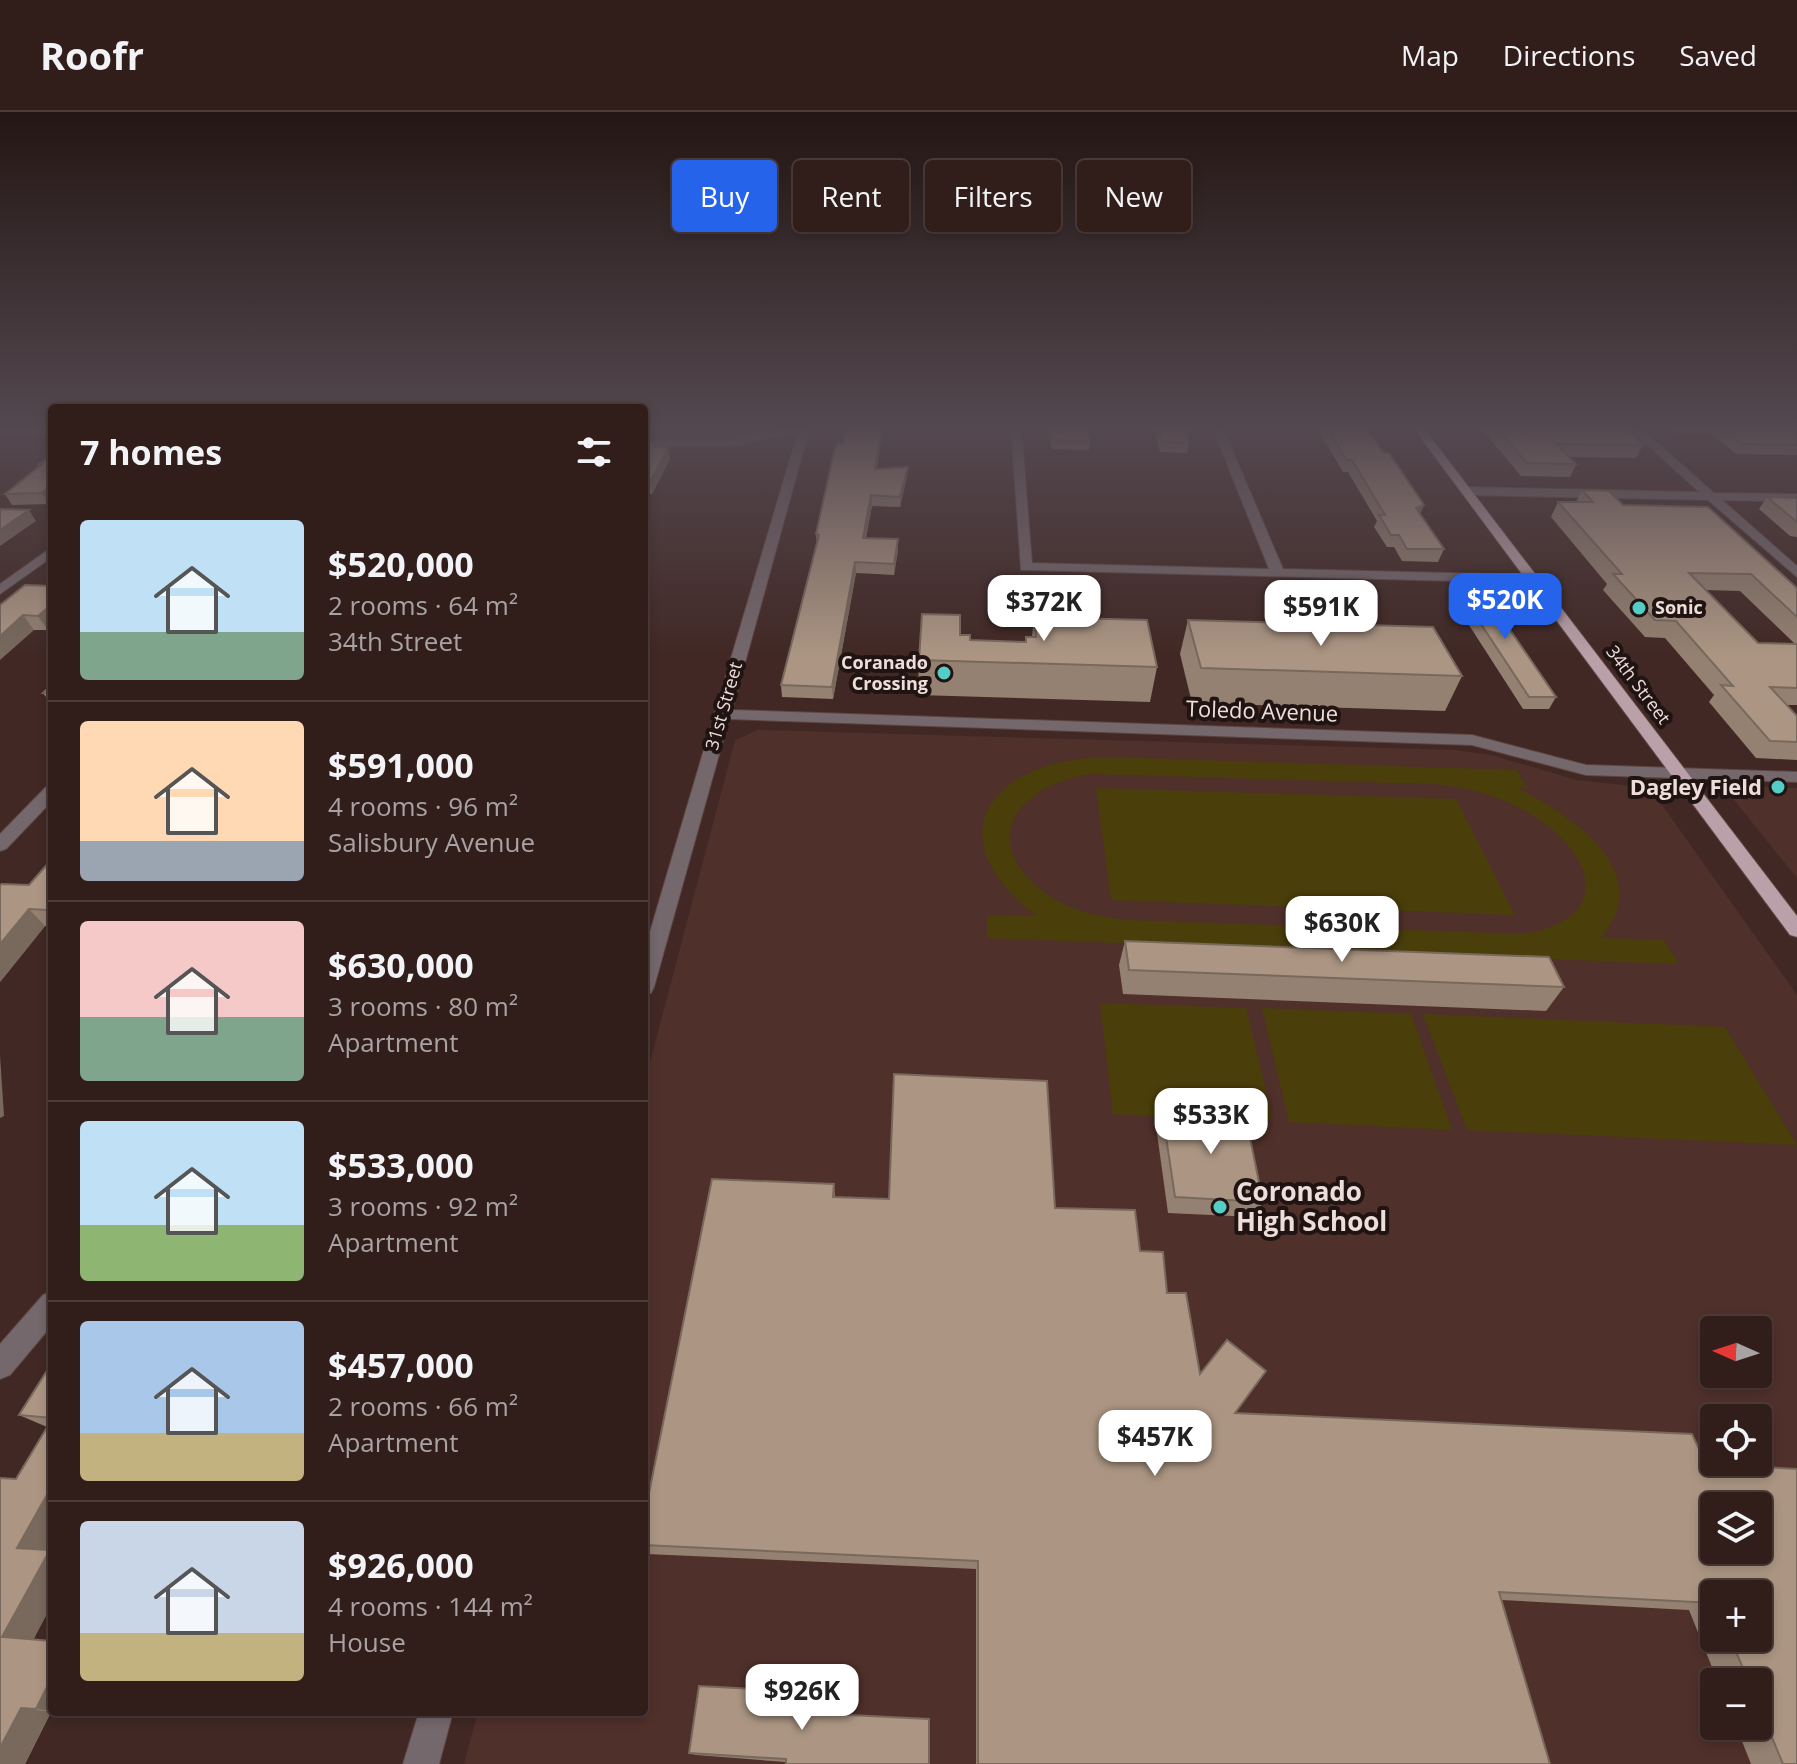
<!DOCTYPE html>
<meta charset="utf-8">
<style>
:root{--surface:#311e1b;--page:#392724;--text:#f1f3f6;--muted:#a8a2a3;--line:#4c3c3a;--accent:#2563eb}
body{margin:0;font-family:"Open Sans",sans-serif;background:var(--page);color:var(--text);height:100vh;display:flex;flex-direction:column;font-size:30px;white-space:nowrap}
*{box-sizing:border-box;margin:0}
p{font-size:26px;color:var(--muted)}
.icon{flex:none;width:44px;height:44px;fill:none;stroke:currentColor;stroke-width:2;stroke-linecap:round;stroke-linejoin:round}
.map{position:relative;flex:1;overflow:hidden}
.side{position:absolute;left:48px;top:292px;width:600px;height:1312px;display:flex;flex-direction:column;background:var(--surface);border-radius:8px;box-shadow:0 4px 12px #0003,0 0 0 2px var(--line)}
.side>*{flex:none}
.banner{position:absolute;left:672px;top:48px;width:760px;height:72px;display:flex;gap:16px}
.needle{width:52px;rotate:273deg}
.buttons{position:absolute;left:1700px;top:1204px;display:grid;gap:16px}
.buttons a{display:grid;place-items:center;width:72px;height:72px;border-radius:8px;background:var(--surface);box-shadow:0 4px 12px #0003,0 0 0 2px var(--line);font-size:40px}
.price{position:absolute;translate:-50% -68px;padding:0 18px;border-radius:16px;background:#fff;color:#222;font-size:26px;line-height:52px;filter:drop-shadow(0 2px 4px #0008)}
.price::after{content:'';position:absolute;left:50%;top:48px;width:24px;height:18px;margin-left:-12px;background:inherit;clip-path:polygon(0 0,100% 0,50% 100%)}
.price.active{background:var(--accent);color:#fff}
ul{padding:0;list-style:none}
li{display:flex;align-items:center;gap:24px;height:200px;padding:0 32px}
li+li{border-top:2px solid var(--line)}
li span{display:grid;place-items:center;flex:none;width:224px;height:160px;border-radius:8px;color:#555}
li>.icon{margin-inline-start:auto}
span .icon{width:96px;height:96px;fill:#fffc;stroke-width:1}
li b{font-size:34px}
h2{display:flex;justify-content:space-between;align-items:center;height:96px;padding:0 32px;font-size:34px}
.tag{padding:0 28px;border-radius:8px;background:var(--surface);box-shadow:0 4px 12px #0003,0 0 0 2px var(--line);font-size:28px;line-height:72px}
.tag.active{background:var(--accent);color:#fff}
header{display:flex;align-items:center;gap:48px;box-sizing:border-box;height:112px;padding:0 40px;background:var(--surface);border-bottom:2px solid var(--line)}
header strong{font-size:38px}
nav{display:flex;gap:44px;margin-inline-start:auto;font-size:28px}
.map>svg:first-child{display:block}
.built{fill:#50302a;fill-rule:evenodd}
.green{fill:#4a3e0b;fill-rule:evenodd}
.lines{fill:none;stroke-linecap:round;stroke-linejoin:round}
.minor-casing{stroke:#5d4541;stroke-width:2}
.major-casing{stroke:#5d4541;stroke-width:2}
.minor{fill:#75686c;fill-rule:evenodd}
.major{fill:#baa0a8;fill-rule:evenodd}
.wall{fill:#948171;fill-rule:evenodd}
.shaded-wall{fill:#78695c}
.building{fill:#ac9683;stroke:#78695c;stroke-width:2;fill-rule:evenodd}
.poi-dot{fill:#54cdc7;stroke:#201412;stroke-width:3}
.labels{text-anchor:middle;stroke-width:8;stroke-linejoin:round;paint-order:stroke}
.far-poi-label{font-size:18px;font-weight:bold;fill:#eededa;stroke:#201412;text-anchor:start}
.far-street-label{font-size:18px;fill:#eededa;stroke:#201412}
.street-label{font-size:22px;fill:#eededa;stroke:#201412}
.poi-label{font-size:22px;font-weight:bold;fill:#eededa;stroke:#201412;text-anchor:end}
.near-poi-label{font-size:26px;font-weight:bold;fill:#eededa;stroke:#201412;text-anchor:start}
</style>
<header>
<strong>Roofr</strong>
<nav><a>Map</a><a>Directions</a><a>Saved</a></nav>
</header>
<div class="map">
<svg width="1797" height="1652" viewBox="0 0 1797 1652">
<rect width="100%" height="100%" fill="#412824"/>
<!-- built -->
<g class="built">
<path d="M644 314H789L745 325 700 328 644 327Z"/>
<path d="M758 618 1456 638 1491 643 1577 668 1632 674 1655 683 1797 883V1652H464L478 1600H644V973L735 628ZM1714 1218H1758V1262H1714ZM1714 1306H1758V1350H1714ZM1714 1394H1758V1438H1714ZM1714 1482H1758V1526H1714ZM1714 1570H1758V1614H1714Z"/>
<path d="M1740 674 1797 676V766L1730 683 1732 676Z"/>
</g>
<!-- green -->
<g class="green">
<path d="M1106 645 1517 658 1527 676H1518C1572 704 1657 759 1601 826L1664 828 1679 852 987 826V803L1037 804C931 724 993 647 1106 645ZM1093 662 1432 672C1468 675 1502 684 1532 703 1595 742 1615 807 1523 822L1129 808C1095 805 1059 796 1033 771 976 715 1035 668 1093 662Z"/>
<path d="M1096 676 1456 687 1515 803 1111 788Z"/>
<path d="M1100 891 1246 896 1273 1008 1113 1002Z"/>
<path d="M1262 896 1411 902 1452 1018 1289 1010Z"/>
<path d="M1423 902 1725 915 1797 1033 1467 1018Z"/>
</g>
<g class="lines">
<!-- minor casing -->
<g class="minor-casing">
<g id="minor">
<path d="M796 314H816L809 318 732 598 1472 623 1586 653 1797 660V670L1586 663 1472 633 729 607 654 875 651 881 644 883V840L798 320 729 334H644V328H729Z"/>
<path d="M1011 314H1021L1032 451 1269 457 1212 314H1222L1283 457 1533 463 1540 467 1533 471 1021 458Z"/>
<path d="M1627 314H1638L1714 381 1797 382V390L1722 388 1797 454V465L1708 388 1466 383 1460 379 1466 375 1699 380Z"/>
<path d="M0 315 52 316V322L0 321Z"/>
<path d="M52 435V445L0 482V472Z"/>
<path d="M52 673V689L6 737 0 739V722L46 675Z"/>
<path d="M52 1179V1213L10 1263 0 1267V1232L43 1183Z"/>
<path d="M419 1600H453L439 1652H403Z"/>
</g>
</g>
<!-- major casing -->
<g class="major-casing">
<path id="major" d="M1412 314H1422L1797 804V825L1790 823Z"/>
</g>
<!-- minor -->
<use href="#minor" class="minor"/>
<!-- major -->
<use href="#major" class="major"/>
</g>
<!-- wall -->
<g class="wall">
<path d="M846 314H883L877 357 908 355 907 365 900 395 872 394 866 426 898 438 894 463 856 461 833 587 782 585 781 573 817 433 816 422 843 331Z"/>
<path d="M961 314H992V319L961 318Z"/>
<path d="M1048 314H1087L1090 329 1089 338 1052 337 1047 317Z"/>
<path d="M1153 314H1186L1189 321 1187 327 1189 331 1187 341 1160 340Z"/>
<path d="M1316 314H1364L1424 393 1420 402 1444 437 1438 450 1402 449 1394 435H1387L1374 415 1377 409 1348 360H1343Z"/>
<path d="M1479 314H1622L1643 333 1636 346 1569 345 1576 352 1570 365 1521 364Z"/>
<path d="M1668 314H1797V343L1736 342 1712 322H1677Z"/>
<path d="M644 330H658L659 335 670 347 652 382H644Z"/>
<path d="M52 343 49 392 12 393 5 382 40 353 39 352Z"/>
<path d="M1582 378 1623 393 1797 476V593H1786L1797 604V648L1756 646 1709 590 1714 583 1665 526 1645 525 1603 478 1607 472 1551 405 1558 390H1576ZM1706 478 1740 479 1795 532 1758 531Z"/>
<path d="M1767 385 1797 386V425L1790 424 1759 397Z"/>
<path d="M1454 471 1556 585 1549 597H1523L1449 482Z"/>
<path d="M52 474 48 518H34L0 493Z"/>
<path d="M1034 505 1157 555 1150 590 918 583 919 548 960 523 970 528 1025 530 1026 525H1032Z"/>
<path d="M1188 508 1462 564 1445 599 1192 591 1180 542Z"/>
<path d="M52 572V593L43 581Z"/>
<path d="M52 747V814H45L0 870 29 773Z"/>
<path d="M1125 829 1564 875 1546 899 1123 882 1119 853Z"/>
<path d="M894 962 1047 969 1055 1096 1135 1098 1140 1139 1163 1140 1167 1181H1186L1200 1262 1227 1228 1266 1259 1235 1301 1692 1322 1706 1352 1797 1357V1652H1751L1736 1614H1758V1570H1718L1689 1498 1502 1488 1550 1652H976V1457L647 1442 644 1439V1406L712 1067 834 1072 835 1085 889 1087ZM1714 1394H1758V1438H1714ZM1714 1482H1758V1526H1714Z"/>
<path d="M1162 998 1263 1090 1254 1105 1168 1101 1156 1014Z"/>
<path d="M52 1257V1431L48 1438 52 1439V1492L33 1528 52 1529V1600H65H51L25 1652H0L16 1367 47 1315 19 1303Z"/>
<path d="M777 1583 775 1600 786 1650 696 1643 689 1641Z"/>
</g>
<!-- shaded-wall -->
<g class="shaded-wall">
<path d="M882 314H883L876 367 875 357Z"/>
<path d="M668 336 670 347 652 382 650 370Z"/>
<path d="M908 355 907 365 900 395V385Z"/>
<path d="M52 372V389L49 392 42 381Z"/>
<path d="M871 383 872 394 863 437V426Z"/>
<path d="M1424 393 1419 405 1416 396Z"/>
<path d="M29 398 36 409 0 434V418Z"/>
<path d="M898 427V438L894 463V452Z"/>
<path d="M855 450 856 461 833 587 832 575Z"/>
<path d="M52 492V515L48 518 38 504Z"/>
<path d="M23 503 34 518 0 548V524Z"/>
<path d="M29 797 45 814 0 870V832Z"/>
<path d="M0 943 4 1004 0 1006Z"/>
<path d="M52 1374V1431L45 1444 17 1436Z"/>
<path d="M50 1438 52 1439V1492L31 1532 2 1525Z"/>
<path d="M52 1565V1599L36 1597Z"/>
<path d="M772 1578 777 1583 774 1603 770 1599Z"/>
<path d="M21 1596 51 1600 25 1652H0V1636Z"/>
</g>
<!-- building -->
<g class="building">
<path d="M846 314H882L875 357 908 355 900 385 871 383 863 426 898 427 894 452 855 450 832 575 781 573 819 423 816 422 834 340 838 331H843Z"/>
<path d="M1050 314H1087L1090 329 1053 328Z"/>
<path d="M1157 314H1186L1189 321H1185L1189 331 1162 330Z"/>
<path d="M1326 314H1364L1384 341H1389L1424 393 1416 396 1444 437H1407L1399 423H1391L1379 403H1385L1352 348H1347Z"/>
<path d="M1495 314H1622L1643 333 1557 332 1576 352 1527 351Z"/>
<path d="M1719 314H1797V333L1742 332Z"/>
<path d="M644 330H658L655 335 668 336 650 370H644Z"/>
<path d="M52 343V372L42 381 5 382 42 352H39Z"/>
<path d="M1582 378 1609 379 1623 393 1708 395 1797 476V505L1751 462 1689 461 1758 531 1797 532V576L1770 575 1797 604V630L1770 629 1721 573 1733 574 1676 509 1655 508 1613 462H1622L1558 390H1593Z"/>
<path d="M1767 385 1797 386V410Z"/>
<path d="M0 397 29 398 0 418Z"/>
<path d="M1454 471H1478L1556 585H1529Z"/>
<path d="M25 473 52 474V492L38 504 23 503 0 524V493Z"/>
<path d="M922 502 960 503V523H970V528L1026 530V525H1036L1034 505 1147 508 1157 555 919 548Z"/>
<path d="M1188 508 1433 515 1462 564 1201 556Z"/>
<path d="M52 572V581H43Z"/>
<path d="M52 747V794L49 798 29 797 0 832V773L2 772 29 773Z"/>
<path d="M1125 829 1549 845 1564 875 1129 858Z"/>
<path d="M894 962 1047 969 1055 1096 1135 1098 1140 1139 1163 1140 1167 1181H1186L1200 1262 1227 1228 1266 1259 1235 1301 1692 1322 1706 1352 1797 1357V1652H1783L1758 1592V1570H1749L1730 1526H1758V1482H1714V1491L1499 1480 1550 1652H978V1449L644 1433V1406L712 1067 834 1072 833 1085 889 1087ZM1714 1394H1758V1438H1714Z"/>
<path d="M1162 998 1245 1001 1263 1090 1175 1085Z"/>
<path d="M48 1257H52V1306L19 1303Z"/>
<path d="M52 1307V1374L17 1436 50 1438 2 1525 52 1529V1565L36 1597 21 1596 0 1636V1366L16 1367Z"/>
<path d="M699 1574 772 1578 770 1599 929 1607V1652H786V1647L689 1641Z"/>
</g>
<!-- sky -->
<linearGradient id="sky" x2="0" y2="1"><stop stop-color="#241614"/><stop offset="0.58" stop-color="#544850"/><stop offset="1" stop-color="#544850" stop-opacity="0"/></linearGradient>
<rect width="1797" height="545" fill="url(#sky)"/>
<!-- markers -->
<g class="poi-dot">
<circle cx="1639" cy="496" r="8"/>
<circle cx="944" cy="561" r="8"/>
<circle cx="1778" cy="675" r="8"/>
<circle cx="1220" cy="1095" r="8"/>
</g>
<g class="labels">
<!-- far-poi labels -->
<g class="far-poi-label">
<text x="1655" y="502">Sonic</text>
<text x="928" y="557" text-anchor="end">Coranado<tspan x="928" dy="21">Crossing</tspan></text>
</g>
<!-- far-street labels -->
<g class="far-street-label">
<text transform="translate(1638 573) rotate(53)" y="6">34th Street</text>
<text transform="translate(724 594) rotate(-74)" y="6">31st Street</text>
</g>
<!-- street labels -->
<g class="street-label">
<text transform="translate(1262 599) rotate(2)" y="8">Toledo Avenue</text>
</g>
<!-- poi labels -->
<g class="poi-label">
<text x="1762" y="683">Dagley Field</text>
</g>
<!-- near-poi labels -->
<g class="near-poi-label">
<text x="1236" y="1089">Coronado<tspan x="1236" dy="30">High School</tspan></text>
</g>
</g>
</svg>
<div class="buttons">
<a><svg class="needle" viewBox="-14 -14 28 28"><path d="M0-13l5 13h-10z" fill="#e53935"/><path d="M0 13l5-13h-10z" fill="#a8a2a3"/></svg></a>
<a><svg class="icon" aria-label="locate" viewBox="0 0 24 24"><circle cx="12" cy="12" r="6"/><path d="M12 2v4M12 18v4M2 12h4M18 12h4"/></svg></a>
<a><svg class="icon" aria-label="layers" viewBox="0 0 24 24"><path d="M12 4l9 5-9 5-9-5zM3 14l9 5 9-5"/></svg></a>
<a>+</a>
<a>−</a>
</div>
<b class="price active" style="left:1505px;top:529px">$520K</b>
<b class="price" style="left:1044px;top:531px">$372K</b>
<b class="price" style="left:1321px;top:536px">$591K</b>
<b class="price" style="left:1342px;top:852px">$630K</b>
<b class="price" style="left:1211px;top:1044px">$533K</b>
<b class="price" style="left:1155px;top:1366px">$457K</b>
<b class="price" style="left:802px;top:1620px">$926K</b>
<div class="banner">
<a class="tag active">Buy</a>
<a class="tag">Rent</a>
<a class="tag">Filters</a>
<a class="tag">New</a>
</div>
<section class="side">
<h2>7 homes<svg class="icon" aria-label="filters" viewBox="0 0 24 24"><path d="M4 7h16M4 17h16"/><circle cx="9" cy="7" r="2"/><circle cx="15" cy="17" r="2"/></svg></h2>
<ul>
<li><span style="background:linear-gradient(#bfe0f5 70%,#7fa58c 0)"><svg class="icon" aria-label="home" viewBox="0 0 24 24"><path d="M3 11l9-7 9 7M6 9v11h12V9"/></svg></span><div><b>$520,000</b><p>2 rooms · 64 m²</p><p>34th Street</p></div></li>
<li><span style="background:linear-gradient(#ffd9b3 75%,#9aa5b1 0)"><svg class="icon" aria-label="home" viewBox="0 0 24 24"><path d="M3 11l9-7 9 7M6 9v11h12V9"/></svg></span><div><b>$591,000</b><p>4 rooms · 96 m²</p><p>Salisbury Avenue</p></div></li>
<li><span style="background:linear-gradient(#f6c9c9 60%,#7fa58c 0)"><svg class="icon" aria-label="home" viewBox="0 0 24 24"><path d="M3 11l9-7 9 7M6 9v11h12V9"/></svg></span><div><b>$630,000</b><p>3 rooms · 80 m²</p><p>Apartment</p></div></li>
<li><span style="background:linear-gradient(#bfe0f5 65%,#8fb573 0)"><svg class="icon" aria-label="home" viewBox="0 0 24 24"><path d="M3 11l9-7 9 7M6 9v11h12V9"/></svg></span><div><b>$533,000</b><p>3 rooms · 92 m²</p><p>Apartment</p></div></li>
<li><span style="background:linear-gradient(#a9c7e8 70%,#c2b280 0)"><svg class="icon" aria-label="home" viewBox="0 0 24 24"><path d="M3 11l9-7 9 7M6 9v11h12V9"/></svg></span><div><b>$457,000</b><p>2 rooms · 66 m²</p><p>Apartment</p></div></li>
<li><span style="background:linear-gradient(#c9d6e8 70%,#c2b280 0)"><svg class="icon" aria-label="home" viewBox="0 0 24 24"><path d="M3 11l9-7 9 7M6 9v11h12V9"/></svg></span><div><b>$926,000</b><p>4 rooms · 144 m²</p><p>House</p></div></li>
</ul>
</section>
</div>
